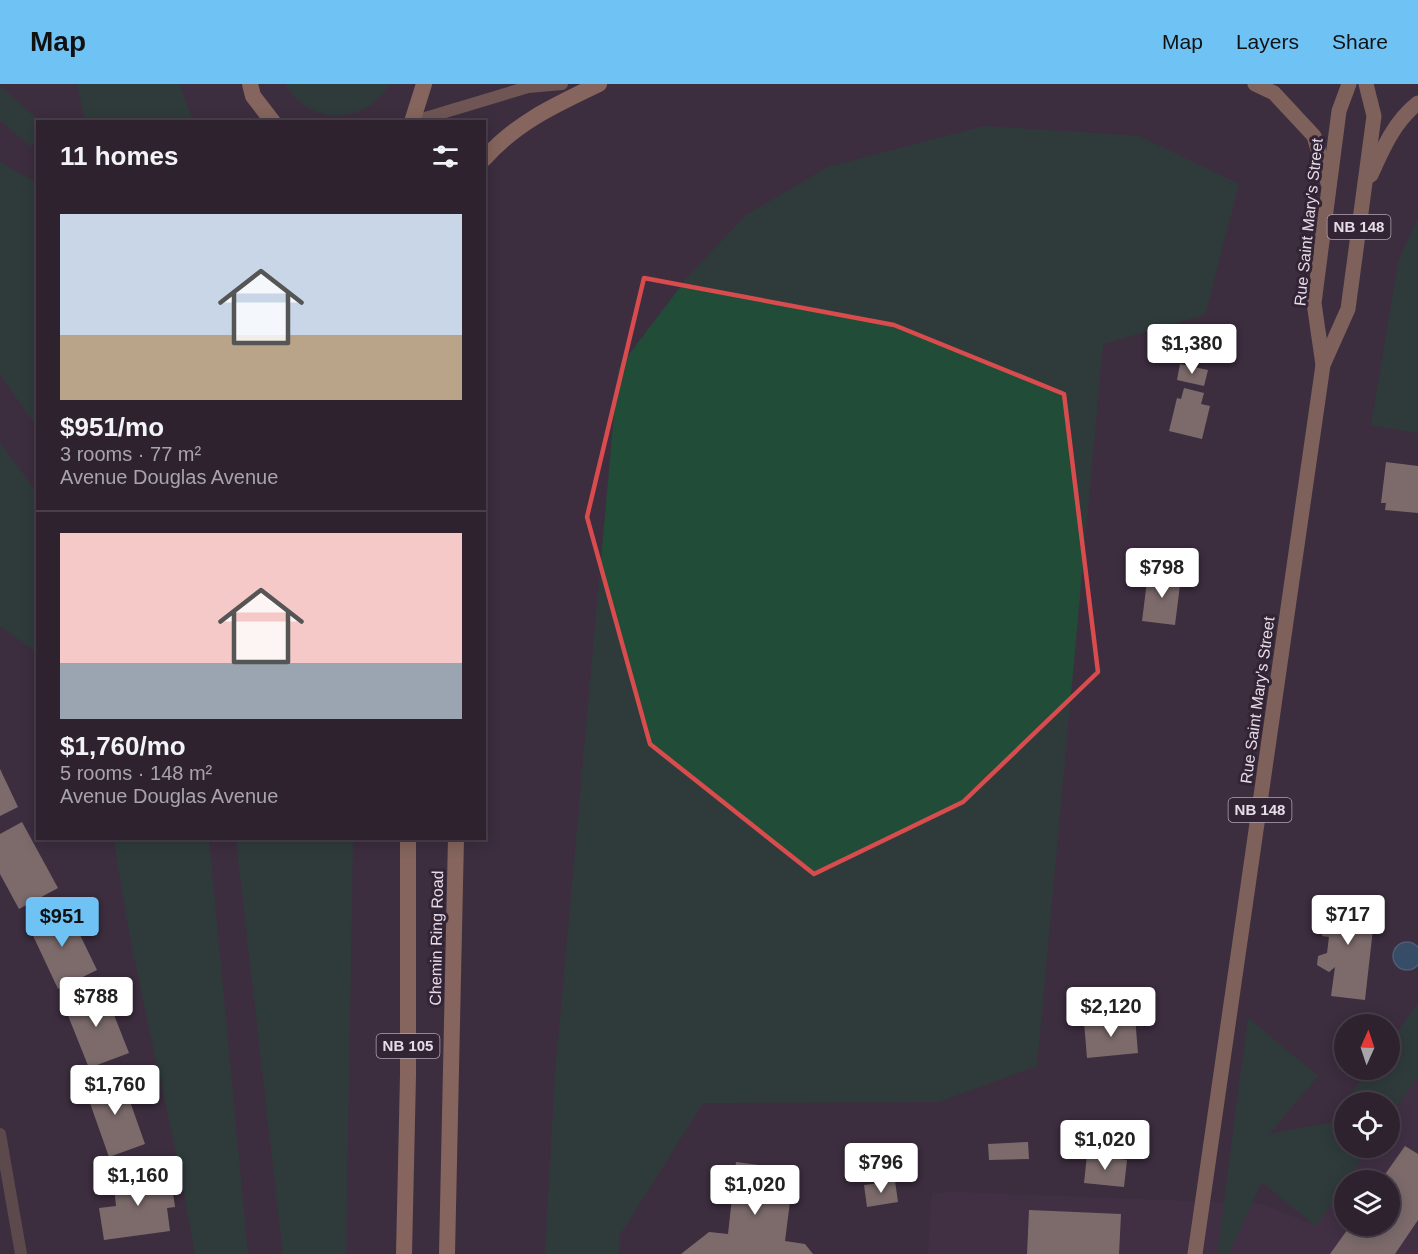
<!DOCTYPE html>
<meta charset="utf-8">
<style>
:root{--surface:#2e222f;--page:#362a37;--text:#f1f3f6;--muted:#a7a4aa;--line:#493f4b;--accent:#6fc2f4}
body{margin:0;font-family:Arial,sans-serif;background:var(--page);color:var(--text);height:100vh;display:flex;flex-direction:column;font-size:22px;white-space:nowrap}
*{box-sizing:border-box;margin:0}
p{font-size:20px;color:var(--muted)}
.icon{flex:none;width:33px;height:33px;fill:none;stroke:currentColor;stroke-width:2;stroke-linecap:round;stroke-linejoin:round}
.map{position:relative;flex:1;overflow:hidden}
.panel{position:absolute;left:36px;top:36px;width:450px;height:720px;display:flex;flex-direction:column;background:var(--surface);border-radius:0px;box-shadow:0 3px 15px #0003,0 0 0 2px var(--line)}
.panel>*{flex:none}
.needle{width:39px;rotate:3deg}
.controls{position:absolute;left:1334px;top:930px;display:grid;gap:12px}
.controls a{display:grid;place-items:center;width:66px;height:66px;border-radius:50%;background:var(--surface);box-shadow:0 3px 15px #0003,0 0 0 2px var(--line);font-size:30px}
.price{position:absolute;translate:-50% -51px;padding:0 14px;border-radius:6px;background:#fff;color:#222;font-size:20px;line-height:39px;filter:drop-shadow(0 2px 3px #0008)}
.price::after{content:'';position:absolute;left:50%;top:36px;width:18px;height:14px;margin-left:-9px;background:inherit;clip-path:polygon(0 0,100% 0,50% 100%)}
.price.on{background:var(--accent);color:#111}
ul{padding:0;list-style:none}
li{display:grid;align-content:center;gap:12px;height:318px;padding:0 24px}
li+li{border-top:2px solid var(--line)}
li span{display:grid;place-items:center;height:186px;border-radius:0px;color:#555}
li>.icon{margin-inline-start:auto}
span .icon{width:108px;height:108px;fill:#fffc;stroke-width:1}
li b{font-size:26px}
h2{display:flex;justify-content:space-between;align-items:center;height:72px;padding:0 24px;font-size:26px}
header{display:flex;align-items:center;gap:36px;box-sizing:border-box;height:84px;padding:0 30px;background:var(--accent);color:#111}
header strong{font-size:28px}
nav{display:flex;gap:33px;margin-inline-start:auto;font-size:21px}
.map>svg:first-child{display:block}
.built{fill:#48344a}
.green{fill:#214c37}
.water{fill:#307297;stroke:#6792af;stroke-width:1.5}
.building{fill:#ccb6a3}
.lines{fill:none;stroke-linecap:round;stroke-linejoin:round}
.tertiary{stroke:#826a59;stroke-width:12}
.secondary{stroke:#ae886d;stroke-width:12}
.primary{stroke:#cf9f7c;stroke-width:15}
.trunk{stroke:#dea982;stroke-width:16}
.marked{fill:none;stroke:#d94c4e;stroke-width:4.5;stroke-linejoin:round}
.labels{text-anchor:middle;stroke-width:6;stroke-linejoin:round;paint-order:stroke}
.shield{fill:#332435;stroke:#b0a5b2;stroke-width:1.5}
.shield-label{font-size:15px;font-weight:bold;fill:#e6dce7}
.street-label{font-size:16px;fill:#e6dce7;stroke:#332435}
</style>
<header>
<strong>Map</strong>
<nav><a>Map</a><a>Layers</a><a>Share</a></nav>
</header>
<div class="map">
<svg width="1418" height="1170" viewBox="0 0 1418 1170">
<rect width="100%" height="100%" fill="#3d2e3f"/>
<!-- built -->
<path class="built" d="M1418 992V1170H928L932 1109 956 1108 1260 1120 1315 1141 1344 1100V1142H1389V1096H1347L1369 1064H1389V1035Z"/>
<!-- green -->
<g class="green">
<path d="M77 0H179L193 37H85Z"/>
<path d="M285 0H389C364 42 310 42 285 0Z"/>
<path d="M0 2 40 37 38 38 37 55 30 62 0 36Z"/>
<path d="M984 42 1139 52 1239 100 1205 231 1103 260 1037 982 938 1018 703 1019 620 1151 619 1170H545L555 991 618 285 690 190 746 131 828 83Z"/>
<path d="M0 78 37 99V343L0 290Z"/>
<path d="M1418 134V349L1371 341 1398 178Z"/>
<path d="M0 359 37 409V569L0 542Z"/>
<path d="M114 755H209L248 1170H195C172 1031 133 894 114 755Z"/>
<path d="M236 755H353L346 1170H283Z"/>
<path d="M1418 920V992L1389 1035V1018H1345L1369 986H1389V959Z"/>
<path d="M1248 934 1318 992 1269 1050 1330 1039 1344 1020V1064H1369L1316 1142 1262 1098 1229 1170H1217Z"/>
</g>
<!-- water -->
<circle class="water" cx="1407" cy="872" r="14"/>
<!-- building -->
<g class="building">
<path d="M1180 280 1208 286 1204 302 1177 296Z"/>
<path d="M1184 304 1204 309 1201 320 1210 322 1202 355 1169 347 1177 314 1181 315Z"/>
<path d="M1386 378 1418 382V429L1385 426 1386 419H1381Z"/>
<path d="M1148 489 1181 493 1175 541 1142 537Z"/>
<path d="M0 685 18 723 0 732Z"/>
<path d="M22 738 58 804 19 825 0 790V750Z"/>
<path d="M1341 814 1376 818 1365 916 1331 912 1335 883 1329 888 1317 881 1318 872 1327 869 1329 853 1322 852 1327 815 1341 817Z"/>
<path d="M66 822 97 886 58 905 28 841Z"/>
<path d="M103 903 129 969 89 984 63 919Z"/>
<path d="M1135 933 1138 969 1087 974 1084 938Z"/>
<path d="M121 992 145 1060 109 1073 85 1005Z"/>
<path d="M1028 1058 1029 1075 989 1076 988 1060Z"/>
<path d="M1405 1062 1418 1070V1136L1395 1170H1330L1350 1142H1389V1096H1381Z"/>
<path d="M1087 1071 1127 1076 1124 1103 1084 1099Z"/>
<path d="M736 1078 794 1086 785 1157 805 1160 813 1170H681L709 1148 728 1150Z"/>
<path d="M163 1087 165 1102 172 1101 175 1123 167 1124 170 1147 104 1156 99 1124 116 1122 113 1094Z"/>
<path d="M895 1097 898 1118 867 1123 864 1101Z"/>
<path d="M1029 1126 1121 1130 1119 1170H1027Z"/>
</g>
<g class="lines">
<!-- tertiary -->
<path class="tertiary" d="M0 1050 21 1170"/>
<!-- secondary -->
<path class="secondary" d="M412 38 528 3 562 0"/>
<!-- primary -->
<g class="primary">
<path d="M1255 0 1274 9 1314 52 1328 99"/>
<path d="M1371 91C1383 64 1394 38 1418 19"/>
<path d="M1323 281 1314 219 1339 27 1349 0"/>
<path d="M1195 1170 1323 281 1348 225 1374 32 1366 0"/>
</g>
<!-- trunk -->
<g class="trunk">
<path d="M250 0 253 12 273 38"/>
<path d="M412 38 424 0"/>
<path d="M484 75C517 38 555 21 599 0"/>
<path d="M404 1170 408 991V754"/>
<path d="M447 1170 456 754"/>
</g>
</g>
<!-- marked area -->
<path d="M0 0H1418V1170H0ZM644 194 894 241 1064 310 1098 588 963 718 814 790 650 660 587 433Z" fill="#3d2e3f" fill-opacity=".55" fill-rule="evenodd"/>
<path class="marked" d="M644 194 894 241 1064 310 1098 588 963 718 814 790 650 660 587 433Z"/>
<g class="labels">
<!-- shield labels -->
<g class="shield">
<rect x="1327.5" y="131" width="63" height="24" rx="4.5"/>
<rect x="1228.5" y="714" width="63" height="24" rx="4.5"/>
<rect x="376.5" y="950" width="63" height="24" rx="4.5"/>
</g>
<g class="shield-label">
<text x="1359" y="148">NB 148</text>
<text x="1260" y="731">NB 148</text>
<text x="408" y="967">NB 105</text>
</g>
<!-- street labels -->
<g class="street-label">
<text transform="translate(1308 138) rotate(-84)" y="6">Rue Saint Mary's Street</text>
<text transform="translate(1257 616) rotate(-82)" y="6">Rue Saint Mary's Street</text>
<text transform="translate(436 854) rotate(-89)" y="6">Chemin Ring Road</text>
</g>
</g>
</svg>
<div class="controls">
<a><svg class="needle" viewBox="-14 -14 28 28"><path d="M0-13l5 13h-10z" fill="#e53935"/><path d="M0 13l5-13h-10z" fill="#a7a4aa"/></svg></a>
<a><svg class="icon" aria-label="locate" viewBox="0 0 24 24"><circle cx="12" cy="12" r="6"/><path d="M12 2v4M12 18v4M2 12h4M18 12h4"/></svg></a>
<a><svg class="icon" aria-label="layers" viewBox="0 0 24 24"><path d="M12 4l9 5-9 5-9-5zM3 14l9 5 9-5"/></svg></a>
</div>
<b class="price" style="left:1192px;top:291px">$1,380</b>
<b class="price" style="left:1162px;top:515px">$798</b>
<b class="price" style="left:1348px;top:862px">$717</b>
<b class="price on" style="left:62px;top:864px">$951</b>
<b class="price" style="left:96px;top:944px">$788</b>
<b class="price" style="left:1111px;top:954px">$2,120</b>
<b class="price" style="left:115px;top:1032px">$1,760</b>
<b class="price" style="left:1105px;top:1087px">$1,020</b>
<b class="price" style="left:881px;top:1110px">$796</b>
<b class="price" style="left:138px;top:1123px">$1,160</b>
<b class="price" style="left:755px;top:1132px">$1,020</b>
<section class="panel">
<h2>11 homes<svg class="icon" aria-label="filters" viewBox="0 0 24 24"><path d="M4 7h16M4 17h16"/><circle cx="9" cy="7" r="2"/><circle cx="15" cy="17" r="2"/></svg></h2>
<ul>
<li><span style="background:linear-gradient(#c9d6e8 65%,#b9a48a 0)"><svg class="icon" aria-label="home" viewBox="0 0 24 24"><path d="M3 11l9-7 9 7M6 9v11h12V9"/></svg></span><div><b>$951/mo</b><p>3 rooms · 77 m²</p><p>Avenue Douglas Avenue</p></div></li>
<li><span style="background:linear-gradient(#f6c9c9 70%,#9aa5b1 0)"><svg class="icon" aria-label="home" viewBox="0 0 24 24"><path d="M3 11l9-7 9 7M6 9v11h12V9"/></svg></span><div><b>$1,760/mo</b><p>5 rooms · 148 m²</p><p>Avenue Douglas Avenue</p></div></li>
</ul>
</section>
</div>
